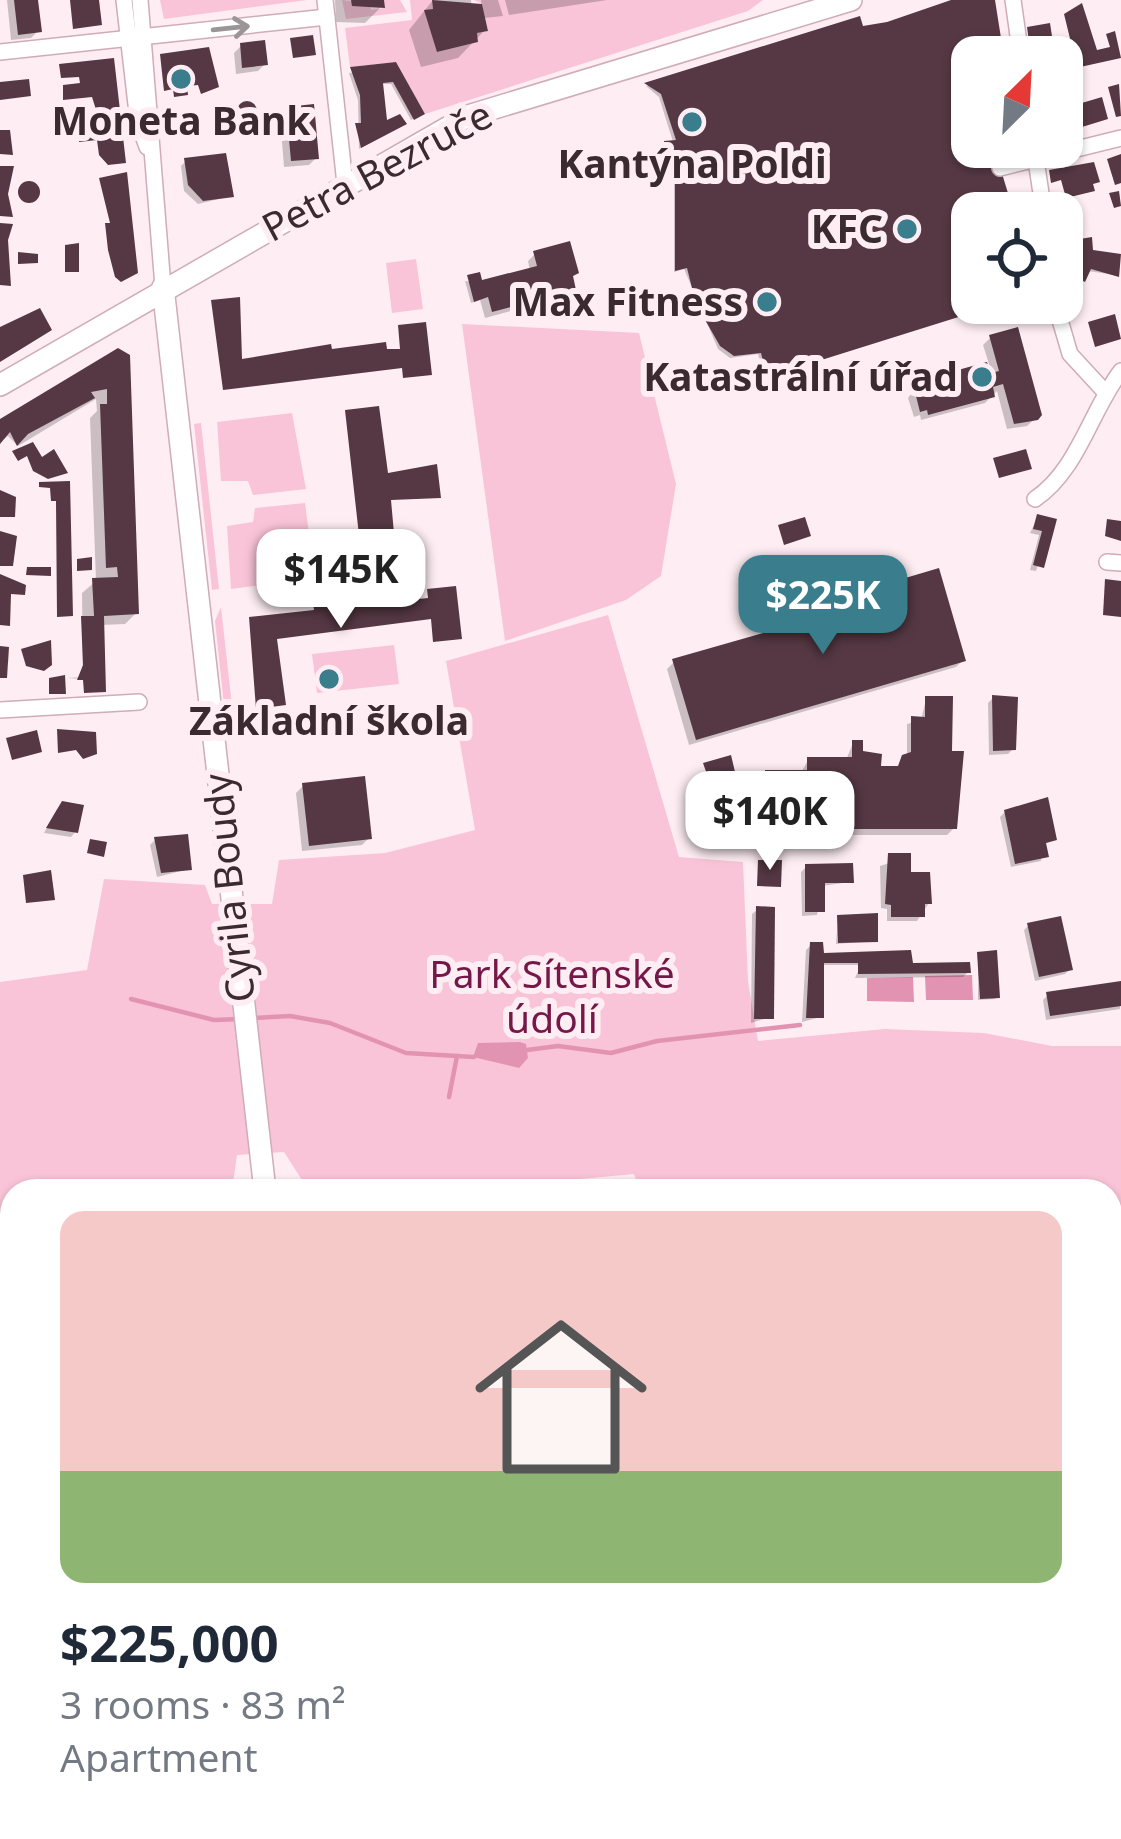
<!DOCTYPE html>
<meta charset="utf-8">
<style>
:root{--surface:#fff;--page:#f6f6f7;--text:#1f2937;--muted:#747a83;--accent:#3a7d8d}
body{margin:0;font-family:"Noto Sans",sans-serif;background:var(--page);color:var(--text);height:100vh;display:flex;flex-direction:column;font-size:45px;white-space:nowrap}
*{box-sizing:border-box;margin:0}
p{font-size:39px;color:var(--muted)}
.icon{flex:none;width:66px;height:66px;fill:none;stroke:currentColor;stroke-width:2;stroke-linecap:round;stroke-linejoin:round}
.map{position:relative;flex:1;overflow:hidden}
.drawer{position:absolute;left:0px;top:1179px;width:1122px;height:660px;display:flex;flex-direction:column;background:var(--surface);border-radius:36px 36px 0 0;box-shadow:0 3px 9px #0004}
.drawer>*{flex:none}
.needle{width:78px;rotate:24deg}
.controls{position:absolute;left:951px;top:36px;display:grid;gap:24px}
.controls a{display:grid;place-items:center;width:132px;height:132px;border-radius:24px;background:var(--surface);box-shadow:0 3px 9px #0004;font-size:60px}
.price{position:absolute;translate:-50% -102px;padding:0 27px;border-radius:24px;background:#fff;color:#222;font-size:39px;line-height:78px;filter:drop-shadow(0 3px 6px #0008)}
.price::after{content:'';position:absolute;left:50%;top:72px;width:36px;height:27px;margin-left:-18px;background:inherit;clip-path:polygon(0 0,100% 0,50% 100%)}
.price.active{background:var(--accent);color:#fff}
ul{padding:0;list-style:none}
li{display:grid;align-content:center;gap:24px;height:636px;padding:0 60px}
li span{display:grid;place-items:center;height:372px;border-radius:24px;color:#555}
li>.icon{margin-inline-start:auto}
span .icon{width:216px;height:216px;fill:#fffc;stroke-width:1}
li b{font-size:51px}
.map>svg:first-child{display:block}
.green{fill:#f9c4d7}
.water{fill:#e393b2}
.shadow{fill:#0003}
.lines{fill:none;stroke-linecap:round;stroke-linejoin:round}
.stream{stroke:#e393b2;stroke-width:4.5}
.building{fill:#553843}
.street-casing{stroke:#cfacb8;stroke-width:18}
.secondary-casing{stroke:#cfacb8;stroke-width:24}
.street{stroke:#fff;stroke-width:15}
.secondary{stroke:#fff;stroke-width:21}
.oneway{stroke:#9c9598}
.poi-dot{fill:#3a7d8d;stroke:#feeef3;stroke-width:4.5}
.labels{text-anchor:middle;stroke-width:12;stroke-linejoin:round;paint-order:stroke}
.poi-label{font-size:39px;font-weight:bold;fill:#392b30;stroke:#feeef3}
.street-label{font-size:39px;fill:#392b30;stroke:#feeef3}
.park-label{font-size:39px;fill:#751847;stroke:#feeef3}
</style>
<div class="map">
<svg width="1121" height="1839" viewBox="0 0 1121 1839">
<rect width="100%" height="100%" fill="#feeef3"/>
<!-- green -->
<g class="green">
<path d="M160 0H307L164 19Z"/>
<path d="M342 0 370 4 371 10 384 8V0H400L407 12 346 19Z"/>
<path d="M410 0H432L433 9 425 11 438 52 478 42 477 33 488 31 482 4 474 0H763L748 11 425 114 396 62 350 67 345 28 412 20Z"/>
<path d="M416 259 423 309 392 313 386 263Z"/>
<path d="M462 324 639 333 676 484 661 576 626 600 505 641Z"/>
<path d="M292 413 306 489 253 495 248 481H221L217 422Z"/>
<path d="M201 423 219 589 212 590 194 424Z"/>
<path d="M305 503 315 578 231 589 227 526 253 522 255 508Z"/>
<path d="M221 607 233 715 226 724 215 621Z"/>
<path d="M608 615 679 857 743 862 748 981 758 1041 885 1029 984 1033 1052 1046H1121V1221L1110 1217V1191L869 1186 834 1191H640L634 1174 506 1186 505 1191H309L284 1152 237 1155 232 1191H12V1212L0 1213V982L87 970 104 879 205 885 212 904H272L279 860 385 853 475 830 446 661Z"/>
<path d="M394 645 399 684 317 693 312 654Z"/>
</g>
<!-- water -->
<g class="water">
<path d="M972 975 973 1000H926L925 976Z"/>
<path d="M913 977 914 1002 867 1001V978Z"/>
<path d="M520 1042 526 1044 528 1058 519 1068 473 1057 478 1043Z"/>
</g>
<!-- shadow -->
<g class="shadow">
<path d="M7 0H35L38 31 31 38 11 40Z"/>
<path d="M335 0H380L381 7 365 23 336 22Z"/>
<path d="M433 0H471L472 8 482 7 481 0H498L503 16 484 18 485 30 458 58 421 67 409 30Z"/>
<path d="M505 0H607L509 15Z"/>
<path d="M953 0H992L1001 57H972V147H1016L1017 152 994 158 1011 213H972V303H992L797 368 795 374 765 378 758 354 730 358 718 349 684 269 674 272V163H662V147L674 145 659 97 646 86 888 25Z"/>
<path d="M241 46 265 64 258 71 236 74 234 53Z"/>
<path d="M394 66 419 116 411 120 391 84H381L385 125 401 126 359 149 358 100 349 73Z"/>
<path d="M251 102 253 120 241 121 240 104Z"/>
<path d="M287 110 316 158 309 165 284 167 280 117Z"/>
<path d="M186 161 231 196 198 204 184 191 181 166Z"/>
<path d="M21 184 35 185 34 202 20 199Z"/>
<path d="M1075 243 1091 252 1116 275 1087 271 1080 283 1068 277Z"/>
<path d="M535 254 570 277 573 289 566 296 485 318 480 300 471 303 465 281 480 283 530 271 528 261Z"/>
<path d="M990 338 1039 415 1027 426 1007 429 997 391 985 403 921 420 920 415 914 417 908 398 913 391 920 383 989 364 983 345Z"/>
<path d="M118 352 136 613 125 624 101 625 83 679 67 678 83 677 82 593 96 581 90 418 97 411 96 399 18 446 8 436 0 441V422Z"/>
<path d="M1038 517 1053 521 1036 571 1030 570 1039 535 1030 533Z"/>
<path d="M849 598 963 660 956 667 689 745 667 669 674 662 844 613 842 605Z"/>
<path d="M993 698 1013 749 1008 754 989 755 988 703Z"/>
<path d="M926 699 954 828 947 835H777V798H760L759 780 767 773H801L808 760H846L853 743 878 769H897L907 758V724L921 720Z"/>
<path d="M303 786 369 838 362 845 302 851 296 793Z"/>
<path d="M57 809 76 831 71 837 44 833Z"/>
<path d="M1005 812 1054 839 1043 845 1041 861 1011 867 1000 817Z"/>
<path d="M155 840 189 869 157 877 150 845Z"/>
<path d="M908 857V875L929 903 917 921H887V909L881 908 880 866Z"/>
<path d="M806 867 850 882 822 886 817 915 802 916 801 872Z"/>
<path d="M758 909 771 1017 751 1023 752 914Z"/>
<path d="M838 918 875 941 836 944Z"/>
<path d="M1029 925 1070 969 1065 974 1035 981 1024 930Z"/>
<path d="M811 945 820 960 968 972 963 977 855 978 861 965H820L821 1017 802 1022 806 950Z"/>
<path d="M978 955 997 996 995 999 978 1000Z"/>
<path d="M1121 984 1120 1009 1046 1020 1043 1000 1048 995Z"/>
<path d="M320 1827H364L339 1839H330Z"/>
</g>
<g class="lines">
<!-- stream -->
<g class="stream">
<path d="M131 999 214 1020 241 1019"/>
<path d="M252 1018 290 1016 330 1023 406 1053 474 1057"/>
<path d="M527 1050 558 1046 611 1053 657 1041 800 1025"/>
<path d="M449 1097 457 1056"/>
</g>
</g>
<!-- building -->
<g class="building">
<path d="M14 0H38L42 32 18 35Z"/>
<path d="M70 0H99L102 25 73 29Z"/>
<path d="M351 0H384L385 8 352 6Z"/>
<path d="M432 0 482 4 488 31 477 33 478 42 437 52 424 10 433 9Z"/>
<path d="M951 0H995L1004 57H972V147L1019 150 997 157 1014 213H972V303L1000 304 799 367 801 373 767 377 761 353 734 356 720 346 696 304 687 268 675 271V162L664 161V141L676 140 661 94 644 83 860 16 863 26 887 22Z"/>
<path d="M1082 3 1097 50 1110 47 1106 34 1115 31 1121 58 1062 71V58L1074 55 1064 14Z"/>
<path d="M1050 23 1055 56 1031 57 1027 27Z"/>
<path d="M313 35 316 55 293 58 290 38Z"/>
<path d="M265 40 268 65 242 68 240 43Z"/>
<path d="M209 47 219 87 201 94 198 85 187 86 188 95 174 97 173 89 164 91 160 54Z"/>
<path d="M114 58 126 163 108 165 99 155 97 140 79 142V135L103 132 92 97 63 100V85L80 83 79 77 61 78 59 64Z"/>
<path d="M396 62 425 114 414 120 393 82 383 83 387 120 400 114 407 124 361 148 355 123H361L360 95 350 67Z"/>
<path d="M29 79 31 96 0 100V82Z"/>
<path d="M1119 84 1121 116 1116 117 1108 87Z"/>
<path d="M1102 97 1108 119 1082 127 1075 105Z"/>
<circle cx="247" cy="111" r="10"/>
<path d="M314 104 319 159 291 161 286 107Z"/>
<path d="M1069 109 1074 129 1062 132V111Z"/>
<path d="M0 130H10L13 155 0 154Z"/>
<path d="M226 153 234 197 203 201 188 185 184 158Z"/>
<path d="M1121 154V183L1115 185 1107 159Z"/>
<path d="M1094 162 1100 182 1093 184 1095 191 1066 198 1061 180 1051 183 1049 170Z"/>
<path d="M0 166H14L8 194 13 217 0 216Z"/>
<path d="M127 172 138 273 121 282 115 277 108 250 105 223H110L99 178Z"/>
<circle cx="29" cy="192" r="11"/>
<path d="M1119 191 1121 206 1114 208 1109 193Z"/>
<path d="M0 223 13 224 8 240 11 286 0 285Z"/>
<path d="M1092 237 1093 250 1121 254 1119 277 1091 269 1085 282 1069 274 1077 258 1074 240Z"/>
<path d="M570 241 579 273 573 276 576 290 492 312 488 297 474 302 467 275 480 272 482 280 537 266 533 251Z"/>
<path d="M79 243V272H65V245Z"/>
<path d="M18 252 38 254V263L18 264Z"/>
<path d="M240 297 242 359 331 344 332 349 386 342 387 349H400L398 325 426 322 432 375 403 378 402 368 223 390 211 300Z"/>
<path d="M40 308 52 330 0 362V327Z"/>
<path d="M1115 314 1121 339 1095 347 1088 322Z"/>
<path d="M1018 327 1042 415 1038 420 1014 424 1003 384 993 387 995 397 928 415 927 410 920 412 914 388 920 387 918 381 987 362 991 373 999 371 989 335Z"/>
<path d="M118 348 130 355 139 614 104 616 106 692 84 693 83 680H77L83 665 81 616H94L92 578 118 577 117 567 106 568 100 404H107V389L91 392 95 398 28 434 17 446 10 432 0 444V419Z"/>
<path d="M379 406 388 473 437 464 441 498 391 500 397 567 363 571 345 410Z"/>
<path d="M33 442 42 457 54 449 68 473 48 479 33 471 27 456 18 461 12 451Z"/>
<path d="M1026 449 1032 469 999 478 993 458Z"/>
<path d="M70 481 73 616 57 617 56 501H51L50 488 39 487V482Z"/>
<path d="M0 490 16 497 15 517H0Z"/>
<path d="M1037 514 1057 519 1044 568 1033 565 1042 531 1033 529Z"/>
<path d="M805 517 811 536 784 545 778 525Z"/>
<path d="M1107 519 1121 521V541L1105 536Z"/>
<path d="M0 531 17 536 13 566H0Z"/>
<path d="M92 557V570L77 571V559Z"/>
<path d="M27 567H51V576L26 575Z"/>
<path d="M939 568 966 661 696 740 672 659 851 608 848 595Z"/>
<path d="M0 574 26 585 25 595 11 594 10 626 0 625Z"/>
<path d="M1105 579 1121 581V617L1103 615Z"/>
<path d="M456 586 462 639 433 642 431 619 277 639 286 705 256 709 249 617 314 610 313 602 349 598 350 606 428 598 427 589Z"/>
<path d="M51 640 52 665 44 671 26 666 21 649Z"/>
<path d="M0 646 9 647 7 678H0Z"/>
<path d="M65 675 66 694H49V678Z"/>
<path d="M992 695 1018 697 1016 750 993 751Z"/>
<path d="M925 696H953L952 751H964L957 829H783V792H766L765 770H807V757H852V740H863V751L882 754 881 766H898L902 755 911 752V716L925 717Z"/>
<path d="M57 729 96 732 97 754 83 759 76 750 58 753Z"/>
<path d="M37 730 42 752 12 760 6 738Z"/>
<path d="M731 755 736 776 710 783 703 763Z"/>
<path d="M365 776 372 839 309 846 302 783Z"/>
<path d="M1048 797 1057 840 1046 843 1049 857 1015 864 1004 810Z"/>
<path d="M62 801 84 805 78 833 46 828Z"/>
<path d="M188 834 192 870 161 873 154 837Z"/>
<path d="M90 839 107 842 104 857 87 853Z"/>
<path d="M888 853H911V872H930L932 904H925V917H891V905L885 904Z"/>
<path d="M758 860H782L781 887 757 886Z"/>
<path d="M853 863 854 883H825V912H805V864Z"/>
<path d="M51 870 55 900 26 903 23 875Z"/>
<path d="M756 906 775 907 774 1019H754Z"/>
<path d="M878 913V942L838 943 837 915Z"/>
<path d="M1061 916 1073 970 1039 977 1027 923Z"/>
<path d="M810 942H823L824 953 911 950 913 963 970 962 971 973 858 974V963H824V1018H806Z"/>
<path d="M997 950 1000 998 980 999 977 952Z"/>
<path d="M1121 981V1006L1050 1016 1046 992Z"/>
<path d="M1110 1280 1120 1282 1112 1325H1110Z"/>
<path d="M0 1741H5L8 1762 0 1763Z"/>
<path d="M0 1802H8L12 1839H0Z"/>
<path d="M107 1827H245L246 1839H109Z"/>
<path d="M1050 1827H1075L1079 1839H1019Z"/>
</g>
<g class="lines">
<!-- street casing -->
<g class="street-casing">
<g id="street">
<path d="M124 0 138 122 147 147"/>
<path d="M140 0 163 287"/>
<path d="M325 0 345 184"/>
<path d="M1013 0 1021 57"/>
<path d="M0 52 327 17"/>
<path d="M1034 147 1044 213"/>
<path d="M1000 168 1121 138"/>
<path d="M1055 303 1070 354 1105 392"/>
<path d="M1035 499C1078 470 1090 412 1121 371"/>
<path d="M1107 562 1121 563"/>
<path d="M0 710 139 702"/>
<path d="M0 1322 12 1447"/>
<path d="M1110 1393 1121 1397"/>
<path d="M1110 1431 1121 1411"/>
<path d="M0 1710 12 1708"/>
<path d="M1110 1816 1118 1839"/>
<path d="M56 1827 57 1839"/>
<path d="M278 1827 279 1839"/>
<path d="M630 1827 649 1839"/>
<path d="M669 1839 727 1827"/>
</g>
</g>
<!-- secondary casing -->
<g class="secondary-casing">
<g id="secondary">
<path d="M163 287 265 1191"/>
<path d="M0 385 468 116 851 0"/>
<path d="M498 1827 504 1839"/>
</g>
</g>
<!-- street -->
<use href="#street" class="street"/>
<!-- secondary -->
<use href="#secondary" class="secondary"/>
</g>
<!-- one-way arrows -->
<defs><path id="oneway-shaft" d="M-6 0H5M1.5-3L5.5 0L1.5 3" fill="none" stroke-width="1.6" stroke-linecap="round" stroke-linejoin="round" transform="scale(3)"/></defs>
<use class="oneway" href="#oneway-shaft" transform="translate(231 28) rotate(-6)"/>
<!-- markers -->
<g class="poi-dot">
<circle cx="181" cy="79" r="12"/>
<circle cx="692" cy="122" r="12"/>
<circle cx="907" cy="229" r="12"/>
<circle cx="767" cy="302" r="12"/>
<circle cx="982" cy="377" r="12"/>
<circle cx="329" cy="679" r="12"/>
</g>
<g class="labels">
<!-- poi labels -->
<g class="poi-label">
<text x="181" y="135">Moneta Bank</text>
<text x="692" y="178">Kantýna Poldi</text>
<text x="883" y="243" text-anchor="end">KFC</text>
<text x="743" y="316" text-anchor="end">Max Fitness</text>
<text x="958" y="391" text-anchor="end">Katastrální úřad</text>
<text x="329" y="735">Základní škola</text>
</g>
<!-- street labels -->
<g class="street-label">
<text transform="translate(377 171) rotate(-28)" y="14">Petra Bezruče</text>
<text transform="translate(229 888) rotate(-96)" y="14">Cyrila Boudy</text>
</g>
<!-- park labels -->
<g class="park-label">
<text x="552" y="988">Park Sítenské<tspan x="552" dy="45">údolí</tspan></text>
</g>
</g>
</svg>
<div class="controls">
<a><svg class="needle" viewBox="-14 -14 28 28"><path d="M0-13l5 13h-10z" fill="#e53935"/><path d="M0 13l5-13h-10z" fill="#747a83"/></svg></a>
<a><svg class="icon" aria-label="locate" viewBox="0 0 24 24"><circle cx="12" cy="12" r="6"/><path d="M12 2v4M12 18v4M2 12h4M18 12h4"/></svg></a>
</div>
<b class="price" style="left:341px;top:631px">$145K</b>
<b class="price active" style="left:823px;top:657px">$225K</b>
<b class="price" style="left:770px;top:873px">$140K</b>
<section class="drawer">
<ul>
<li><span style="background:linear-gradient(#f6c9c9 70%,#8fb573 0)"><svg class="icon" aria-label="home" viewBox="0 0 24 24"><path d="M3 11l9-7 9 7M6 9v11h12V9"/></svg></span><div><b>$225,000</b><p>3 rooms · 83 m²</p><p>Apartment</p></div></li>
</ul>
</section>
</div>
